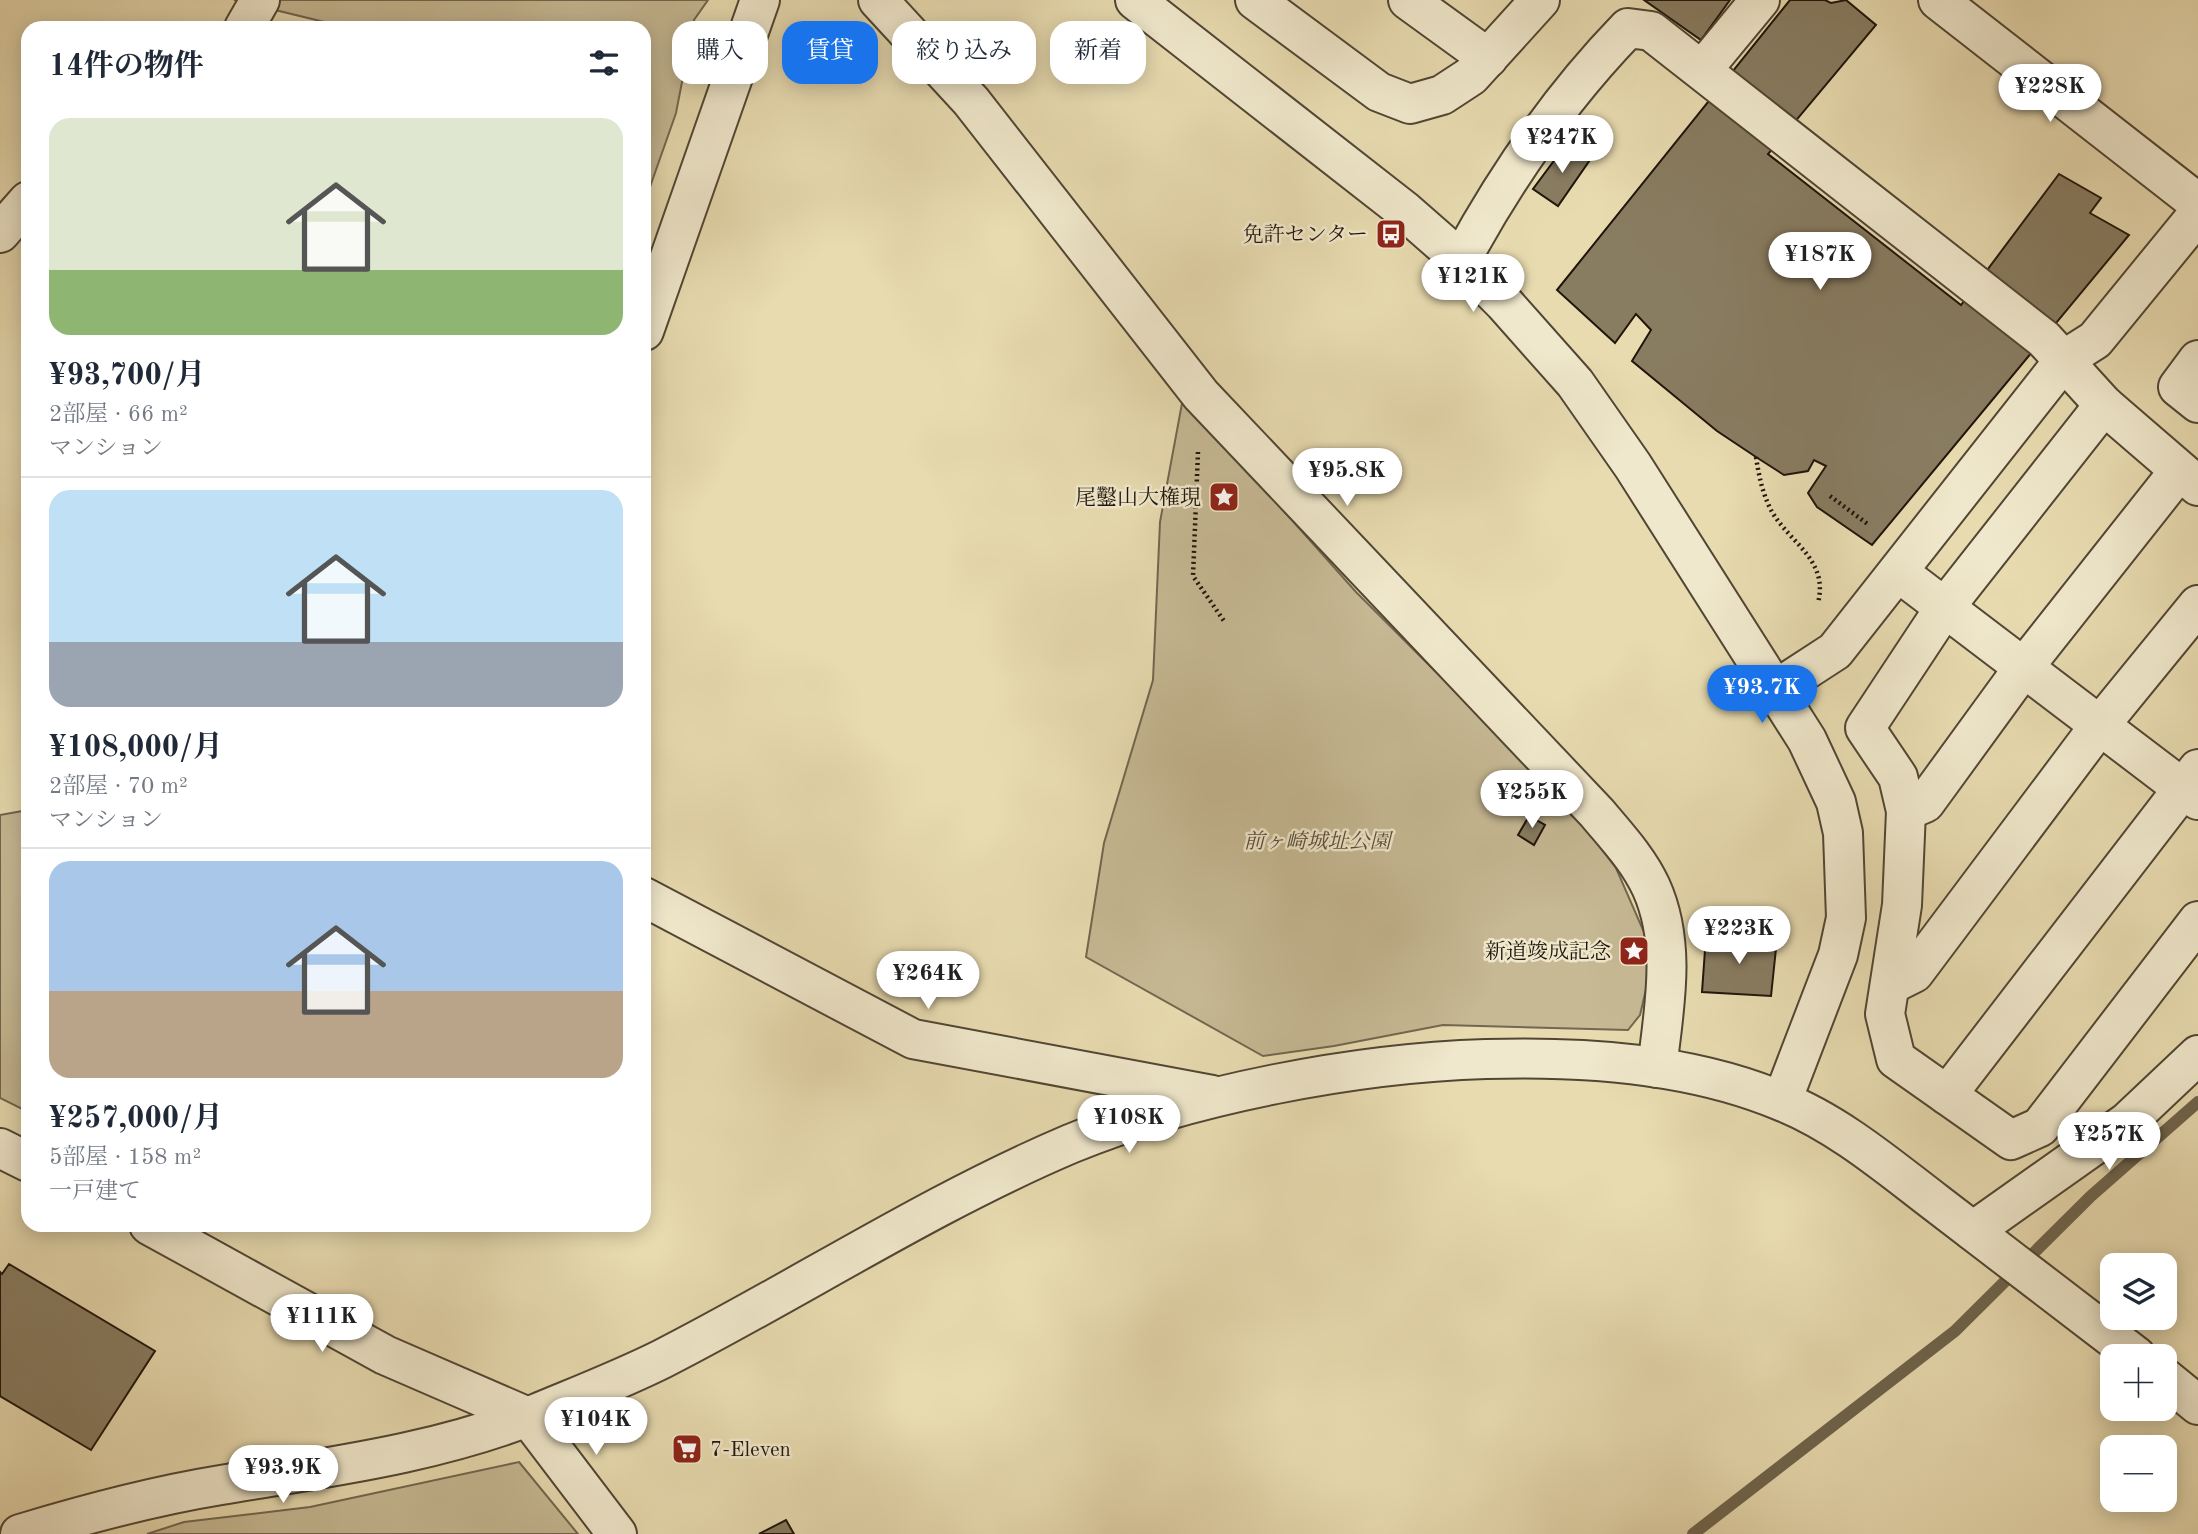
<!DOCTYPE html>
<html lang="ja">
<meta charset="utf-8">
<style>
:root{--surface:#fff;--page:#f6f6f7;--text:#1f2937;--muted:#747a83;--line:#e0e1e3;--accent:#1a73e8}
body{margin:0;font-family:"Old Standard TT","Noto Serif JP",serif;background:var(--page);color:var(--text);height:100vh;display:flex;flex-direction:column;font-size:26px;white-space:nowrap}
*{box-sizing:border-box;margin:0}
p{font-size:23px;color:var(--muted)}
.icon{flex:none;width:38px;height:38px;fill:none;stroke:currentColor;stroke-width:2;stroke-linecap:round;stroke-linejoin:round}
.map{position:relative;flex:1;overflow:hidden}
.sheet{position:absolute;left:21px;top:21px;width:630px;height:1211px;display:flex;flex-direction:column;background:var(--surface);border-radius:21px;box-shadow:0 4px 18px #0003}
.sheet>*{flex:none}
.banner{position:absolute;left:672px;top:21px;width:665px;height:63px;display:flex;gap:14px}
.tools{position:absolute;left:2100px;top:1253px;display:grid;gap:14px}
.tools a{display:grid;place-items:center;width:77px;height:77px;border-radius:14px;background:var(--surface);box-shadow:0 4px 18px #0003;font-size:35px}
.price{position:absolute;translate:-50% -60px;padding:0 16px;border-radius:24px;background:#fff;color:#222;font-size:23px;line-height:46px;filter:drop-shadow(0 2px 4px #0008)}
.price::after{content:'';position:absolute;left:50%;top:42px;width:21px;height:16px;margin-left:-10px;background:inherit;clip-path:polygon(0 0,100% 0,50% 100%)}
.price.selected{background:var(--accent);color:#fff}
ul{padding:0;list-style:none}
li{display:grid;align-content:center;gap:14px;height:371px;padding:0 28px}
li+li{border-top:2px solid var(--line)}
li span{display:grid;place-items:center;height:217px;border-radius:21px;color:#555}
li>.icon{margin-inline-start:auto}
span .icon{width:126px;height:126px;fill:#fffc;stroke-width:1}
li b{font-size:30px}
h2{display:flex;justify-content:space-between;align-items:center;height:84px;padding:0 28px;font-size:30px}
.pill{padding:0 24px;border-radius:21px;background:var(--surface);box-shadow:0 4px 18px #0003;font-size:24px;line-height:63px}
.pill.selected{background:var(--accent);color:#fff}
.map>svg:first-child{display:block}
.green{fill:#c6b994;stroke:#726750;stroke-width:2}
.lines{fill:none;stroke-linecap:round;stroke-linejoin:round}
.stream{stroke:#6f644c;stroke-width:12}
.building{fill:#887c61;stroke:#1f150b;stroke-width:2}
.minor-casing{stroke:#514634;stroke-width:42}
.path{stroke:#1f150b;stroke-width:4.5;stroke-dasharray:2 3.5;stroke-linecap:butt}
.minor{stroke:#f0e8cc;stroke-width:38}
.labels{text-anchor:middle;stroke-width:5;stroke-linejoin:round;paint-order:stroke}
.poi-label{font-size:21px;fill:#1f150b;stroke:#f0e8cc;text-anchor:end}
.park-label{font-size:21px;font-style:italic;fill:#594e3b;stroke:#f0e8cc}
</style>
<div class="map">
<svg width="2198" height="1534" viewBox="0 0 2198 1534">
<rect width="100%" height="100%" fill="#e8dbb0"/>
<filter id="stains"><feTurbulence type="fractalNoise" baseFrequency=".00286" numOctaves="4"/><feColorMatrix values="0 0 0 0 .2 0 0 0 0 .09 0 0 0 0 .02 0 0 0 .5 -.17"/></filter>
<radialGradient id="worn" r=".72"><stop offset=".6" stop-color="#630" stop-opacity="0"/><stop offset="1" stop-color="#630" stop-opacity=".3"/></radialGradient>
<!-- green -->
<g class="green">
<path d="M234 0H708L694 20 676 113 644 204V28H349Z"/>
<path d="M1183 398 1356 592 1562 798 1616 868 1654 955 1640 1015 1628 1030 1443 1025 1334 1046 1263 1056 1086 957 1104 843 1153 680 1160 522Z"/>
<path d="M28 810V1112L0 1098V815Z"/>
<path d="M519 1462 578 1534H147L184 1522 310 1507Z"/>
</g>
<g class="lines">
<!-- stream -->
<path class="stream" d="M1693 1534 1955 1331 2091 1196 2198 1102"/>
</g>
<!-- building -->
<g class="building">
<path d="M1644 0H1730L1701 40Z"/>
<path d="M1790 0H1825L1831 3 1846 0 1876 25 1768 154 1961 305 2059 174 2101 198 2090 213 2129 235 1872 545 1817 507 1808 493 1826 466 1814 460 1808 471 1784 475 1756 457 1717 431 1632 361 1651 330 1636 314 1615 343 1557 290Z"/>
<path d="M1565 146 1580 157 1584 152 1592 157 1558 206 1533 189Z"/>
<path d="M1529 816 1545 825 1534 845 1518 835Z"/>
<path d="M1706 936 1777 939 1771 996 1702 992Z"/>
<path d="M9 1264 155 1351 91 1450 0 1396V1272L2 1274Z"/>
<path d="M786 1520 794 1534H759Z"/>
</g>
<g class="lines">
<!-- minor casing -->
<g class="minor-casing">
<g id="minor">
<path d="M878 0 971 101 1201 395 1597 813C1617 837 1638 859 1651 887 1677 944 1664 1009 1657 1068"/>
<path d="M1135 0 1405 211 1461 260 1504 303 1575 383 1633 466 1807 740 1836 802 1843 833 1846 918 1838 955 1782 1101"/>
<path d="M1255 0 1379 92 1410 104 1442 95 1471 76 1540 0"/>
<path d="M1408 0 1488 58"/>
<path d="M1938 0 2198 203"/>
<path d="M244 28 260 0"/>
<path d="M1703 69 1760 0"/>
<path d="M0 233 28 201"/>
<path d="M1461 260C1506 177 1562 96 1628 28L1651 31 2044 339 2104 405 2198 486"/>
<path d="M644 331 760 0"/>
<path d="M2198 360 2178 387 2198 403"/>
<path d="M2104 405 1945 607 1865 728 1898 777 1906 811 1902 905 1885 1014 1896 1059 2011 1140 2040 1127 2198 921"/>
<path d="M1898 572 2198 800"/>
<path d="M1775 690 1835 651 2065 359 2095 340 2198 214"/>
<path d="M1906 811 1925 803 2024 667 2179 471"/>
<path d="M644 897 913 1039 1212 1095"/>
<path d="M1890 985 1914 973 2100 725 2198 605"/>
<path d="M1947 1095 2198 769"/>
<path d="M0 1148 28 1162"/>
<path d="M149 1225 385 1355 528 1417 617 1534"/>
<path d="M1973 1231 2127 1122 2198 1055"/>
<path d="M2165 1378 2198 1405"/>
<path d="M20 1534C86 1514 153 1496 221 1485 328 1467 434 1454 535 1414 578 1396 622 1379 662 1359 799 1289 929 1204 1070 1144 1191 1094 1356 1063 1486 1059 1584 1056 1690 1063 1781 1101 1837 1123 1888 1166 1935 1202 2002 1253 2069 1305 2136 1356"/>
</g>
</g>
<!-- path -->
<g class="path">
<path d="M1198 452 1193 576 1224 621"/>
<path d="M1756 457C1759 476 1762 492 1771 510 1789 543 1829 559 1818 603"/>
<path d="M1830 496 1869 525"/>
</g>
<!-- minor -->
<use href="#minor" class="minor"/>
</g>
<!-- icons -->
<defs>
<g id="bus-square" transform="scale(1.575)"><rect x="-9" y="-9" width="18" height="18" rx="4" fill="#8f2418" stroke="#f0e8cc"/><path d="M-5-6H5V4H4V6H2V4H-2V6H-4V4H-5ZM-3.5-4V0h7V-4ZM-3.5 1.2v1.5H-2V1.2ZM2 1.2v1.5H3.5V1.2Z" fill="#fff"/></g>
<g id="sight-square" transform="scale(1.575)"><rect x="-9" y="-9" width="18" height="18" rx="4" fill="#8f2418" stroke="#f0e8cc"/><path d="M0-6L1.8-2.2L6-1.7L2.9 1.2L3.7 5.4L0 3.3L-3.7 5.4L-2.9 1.2L-6-1.7L-1.8-2.2Z" fill="#fff"/></g>
<g id="supermarket-square" transform="scale(1.575)"><rect x="-9" y="-9" width="18" height="18" rx="4" fill="#8f2418" stroke="#f0e8cc"/><path d="M-6-5.5h2.5l.6 2H6L4.5 2H-2.5L-4.4-4H-6ZM-1.5 3.2a1.3 1.3 0 1 0 .1 0ZM3 3.2a1.3 1.3 0 1 0 .1 0Z" fill="#fff"/></g>
</defs>
<g fill-rule="evenodd">
<use href="#bus-square" x="1391" y="234"/>
<use href="#sight-square" x="1224" y="497"/>
<use href="#sight-square" x="1634" y="951"/>
<use href="#supermarket-square" x="687" y="1449"/>
</g>
<g class="labels">
<!-- poi labels -->
<g class="poi-label">
<text x="1368" y="241">免許センター</text>
<text x="1201" y="504">尾鑿山大権現</text>
<text x="1611" y="958">新道竣成記念</text>
<text x="710" y="1456" text-anchor="start">7-Eleven</text>
</g>
<!-- park labels -->
<g class="park-label">
<text x="1317" y="848">前ヶ崎城址公園</text>
</g>
</g>
<rect width="100%" height="100%" filter="url(#stains)"/>
<rect width="100%" height="100%" fill="url(#worn)"/>
</svg>
<div class="tools">
<a><svg class="icon" aria-label="layers" viewBox="0 0 24 24"><path d="M12 4l9 5-9 5-9-5zM3 14l9 5 9-5"/></svg></a>
<a>+</a>
<a>−</a>
</div>
<b class="price" style="left:2050px;top:124px">¥228K</b>
<b class="price" style="left:1562px;top:175px">¥247K</b>
<b class="price" style="left:1820px;top:292px">¥187K</b>
<b class="price" style="left:1473px;top:314px">¥121K</b>
<b class="price" style="left:1347px;top:508px">¥95.8K</b>
<b class="price selected" style="left:1762px;top:725px">¥93.7K</b>
<b class="price" style="left:1532px;top:830px">¥255K</b>
<b class="price" style="left:1739px;top:966px">¥223K</b>
<b class="price" style="left:928px;top:1011px">¥264K</b>
<b class="price" style="left:1129px;top:1155px">¥108K</b>
<b class="price" style="left:2109px;top:1172px">¥257K</b>
<b class="price" style="left:322px;top:1354px">¥111K</b>
<b class="price" style="left:596px;top:1457px">¥104K</b>
<b class="price" style="left:283px;top:1505px">¥93.9K</b>
<div class="banner">
<a class="pill">購入</a>
<a class="pill selected">賃貸</a>
<a class="pill">絞り込み</a>
<a class="pill">新着</a>
</div>
<section class="sheet">
<h2>14件の物件<svg class="icon" aria-label="filters" viewBox="0 0 24 24"><path d="M4 7h16M4 17h16"/><circle cx="9" cy="7" r="2"/><circle cx="15" cy="17" r="2"/></svg></h2>
<ul>
<li><span style="background:linear-gradient(#dfe7d0 70%,#8fb573 0)"><svg class="icon" aria-label="home" viewBox="0 0 24 24"><path d="M3 11l9-7 9 7M6 9v11h12V9"/></svg></span><div><b>¥93,700/月</b><p>2部屋 · 66 m²</p><p>マンション</p></div></li>
<li><span style="background:linear-gradient(#bfe0f5 70%,#9aa5b1 0)"><svg class="icon" aria-label="home" viewBox="0 0 24 24"><path d="M3 11l9-7 9 7M6 9v11h12V9"/></svg></span><div><b>¥108,000/月</b><p>2部屋 · 70 m²</p><p>マンション</p></div></li>
<li><span style="background:linear-gradient(#a9c7e8 60%,#b9a48a 0)"><svg class="icon" aria-label="home" viewBox="0 0 24 24"><path d="M3 11l9-7 9 7M6 9v11h12V9"/></svg></span><div><b>¥257,000/月</b><p>5部屋 · 158 m²</p><p>一戸建て</p></div></li>
</ul>
</section>
</div>
